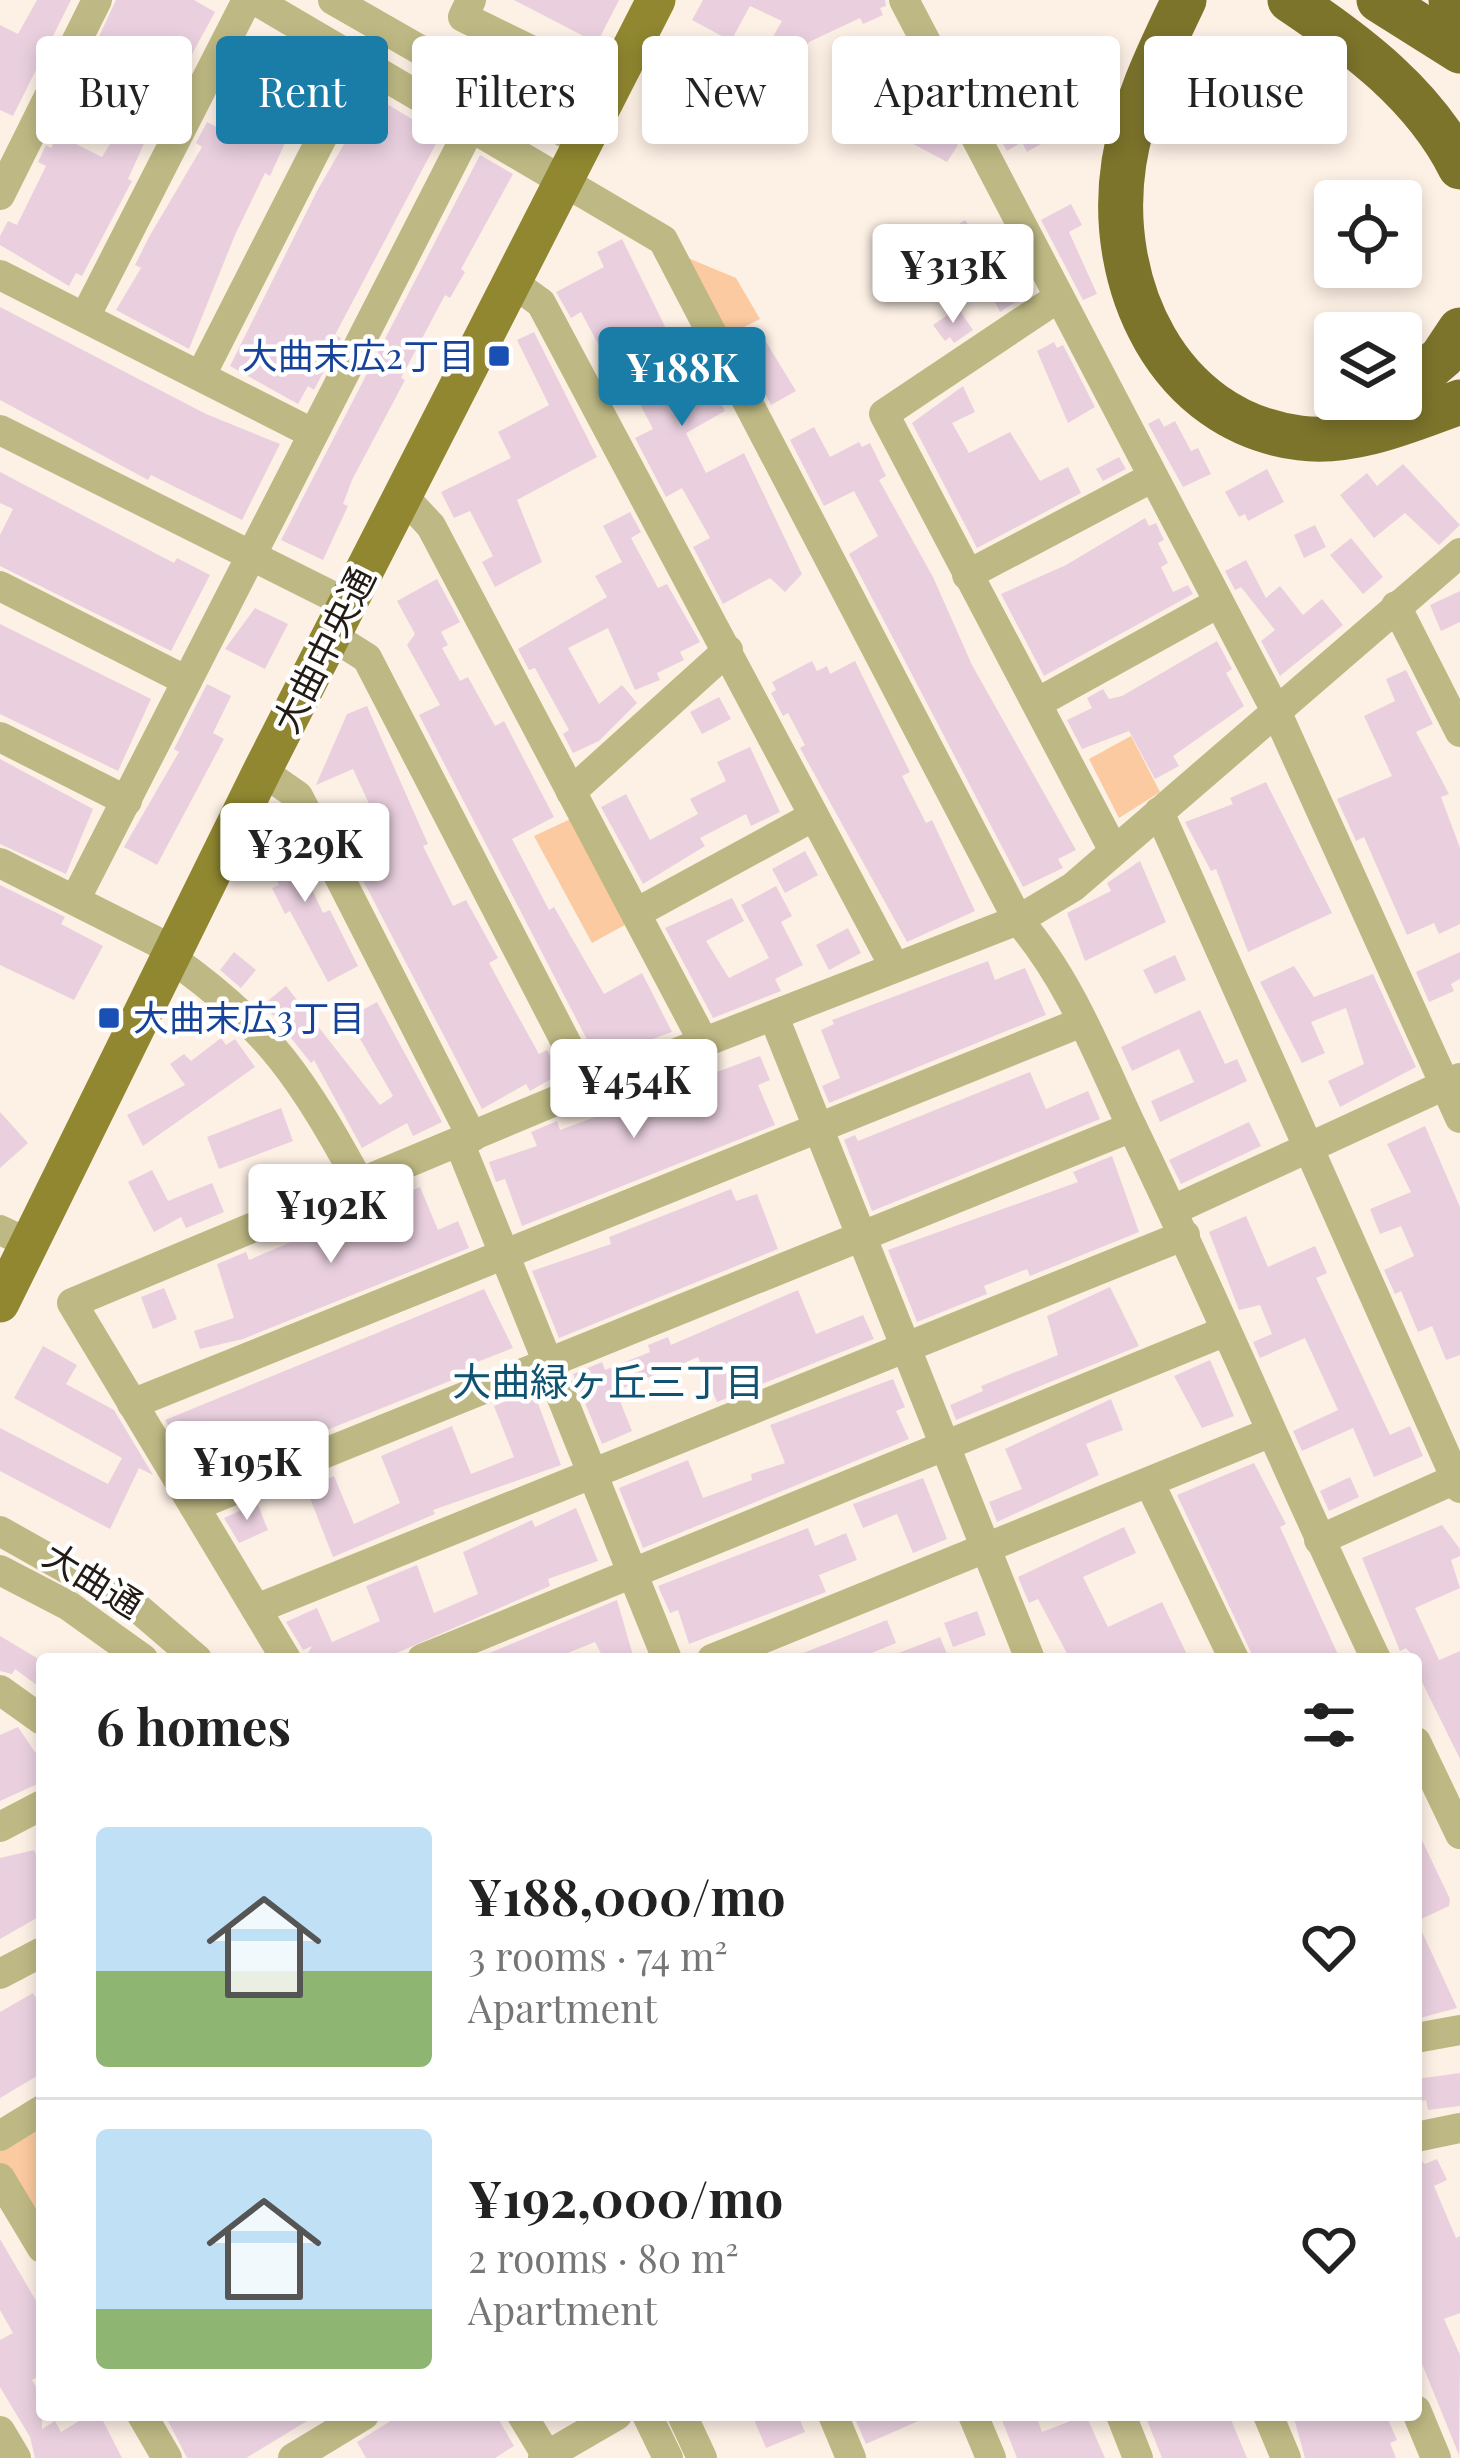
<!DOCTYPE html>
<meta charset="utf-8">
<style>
:root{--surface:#fff;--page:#f6f6f6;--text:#222;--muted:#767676;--line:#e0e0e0;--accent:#1a7da8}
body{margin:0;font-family:"Playfair Display","Noto Sans JP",serif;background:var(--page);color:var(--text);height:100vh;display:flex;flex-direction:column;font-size:45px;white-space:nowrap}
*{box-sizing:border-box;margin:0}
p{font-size:39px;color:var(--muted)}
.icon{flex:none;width:66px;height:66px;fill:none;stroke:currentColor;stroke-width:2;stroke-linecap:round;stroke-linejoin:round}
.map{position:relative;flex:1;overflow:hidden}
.sheet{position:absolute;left:36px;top:1653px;width:1386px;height:768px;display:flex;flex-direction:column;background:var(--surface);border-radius:12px;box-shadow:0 6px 18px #0003}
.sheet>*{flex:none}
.banner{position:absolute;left:36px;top:36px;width:1389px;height:108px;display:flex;gap:24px}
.tools{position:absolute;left:1314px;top:180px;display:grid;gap:24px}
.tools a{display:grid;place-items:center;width:108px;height:108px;border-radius:12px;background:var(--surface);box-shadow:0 6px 18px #0003;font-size:60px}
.price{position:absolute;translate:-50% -102px;padding:0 27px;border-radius:12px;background:#fff;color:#222;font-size:39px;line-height:78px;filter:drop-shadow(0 3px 6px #0008)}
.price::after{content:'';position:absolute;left:50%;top:72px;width:36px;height:27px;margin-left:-18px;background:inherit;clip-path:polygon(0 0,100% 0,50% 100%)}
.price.active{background:var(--accent);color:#fff}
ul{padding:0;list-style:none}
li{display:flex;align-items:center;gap:36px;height:300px;padding:0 60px}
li+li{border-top:3px solid var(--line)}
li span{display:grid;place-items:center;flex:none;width:336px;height:240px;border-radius:12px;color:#555}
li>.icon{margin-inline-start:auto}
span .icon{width:144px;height:144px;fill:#fffc;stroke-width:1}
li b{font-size:51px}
h2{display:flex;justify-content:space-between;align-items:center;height:144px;padding:0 60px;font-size:51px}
.chip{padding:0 42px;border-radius:12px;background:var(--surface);box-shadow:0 6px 18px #0003;font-size:42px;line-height:108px}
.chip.active{background:var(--accent);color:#fff}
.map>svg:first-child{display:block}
.green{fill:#fbcaa0}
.building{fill:#ead0df}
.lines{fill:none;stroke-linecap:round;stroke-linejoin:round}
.minor{stroke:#beb984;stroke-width:30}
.major{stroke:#908730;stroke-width:39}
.highway{stroke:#7c742b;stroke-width:45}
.transit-dot{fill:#1a4fb4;stroke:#fff;stroke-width:4.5}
.labels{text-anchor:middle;stroke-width:9;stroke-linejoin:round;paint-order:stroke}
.transit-label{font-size:36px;fill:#164399;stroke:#fff;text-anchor:end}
.street-label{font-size:36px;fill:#231b15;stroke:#fff}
.neighbourhood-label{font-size:39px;fill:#105371;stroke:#fff}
</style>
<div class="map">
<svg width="1460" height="2458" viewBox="0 0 1460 2458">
<rect width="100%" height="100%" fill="#fdf0e5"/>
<!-- green -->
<g class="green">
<path d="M683 256 736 278 760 319 724 337Z"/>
<path d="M1131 736 1160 792 1119 818 1089 759Z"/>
<path d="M577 816 632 921 592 943 534 836Z"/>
<path d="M42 2112V2248L0 2178V2137Z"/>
</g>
<!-- building -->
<g class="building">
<path d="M37 0H71L13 116 0 110V25L18 34Z"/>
<path d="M116 0H194L215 12 147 137 128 179 132 181 82 276 76 273 69 286 0 245V236L8 221 17 225 46 166 38 162 46 145 51 148 58 135 102 157 132 108 79 79Z"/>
<path d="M514 0H619L597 43Z"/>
<path d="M703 0H885L886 6 880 8 883 15 863 24 860 18 809 42 789 78 759 61 782 21 750 6 731 41 692 20Z"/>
<path d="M250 37 318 70 270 176 265 173 235 235 189 349 116 310 141 268 135 265 149 237 202 147 196 143 207 122 223 130 229 118 253 130 278 81 238 61Z"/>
<path d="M892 48 915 95 893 106 870 59Z"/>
<path d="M1006 65 1026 98 1063 77 1081 109 1043 131 1048 140 1027 152 1022 142 1007 151 970 85Z"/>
<path d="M372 95 440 136 335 335 341 338 314 390 308 386 298 404 230 366 317 191Z"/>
<path d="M902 114 958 145 947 162 891 132Z"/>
<path d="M480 155 513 174 461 269 465 272 450 298 445 295 401 378 405 380 352 480 343 504 348 506 323 560 281 540Z"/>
<path d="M1071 204 1082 225 1069 232 1097 294 1083 300 1041 220Z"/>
<path d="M965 220 1006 277 1023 269 1034 290 1000 312 978 269 946 291 936 277 951 260 947 253 964 241 956 226Z"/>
<path d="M622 239 679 355 690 349 725 411 686 433 706 473 744 453 802 574 785 592 770 578 723 604 693 547 710 538 682 488 666 497 635 438 653 429 617 360 609 364 581 312 571 318 556 292 604 267 597 252Z"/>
<path d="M0 307 206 414 280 444 242 520 151 475 148 480 0 400Z"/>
<path d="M958 308 973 330 954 343 950 337 945 341 933 325Z"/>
<path d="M534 332 597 457 517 500 542 562 495 587 482 562 493 556 470 511 454 518 441 492 511 458 498 432 549 405 517 340Z"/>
<path d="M763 337 796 391 771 405 741 348Z"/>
<path d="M1054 342 1057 348 1063 345 1095 407 1068 423 1037 351Z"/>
<path d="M963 386 975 412 952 423 969 453 1010 432 1040 481 1068 467 1081 493 977 548 912 423Z"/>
<path d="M1159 418 1164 427 1175 421 1191 451 1198 448 1211 474 1183 487 1148 424Z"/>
<path d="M814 427 830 457 859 442 862 447 870 443 886 476 879 480 933 577 972 665 1076 850 1058 859 1063 868 1023 887 849 554 878 536 854 491 824 506 790 440Z"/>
<path d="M1119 457 1126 469 1103 481 1096 469Z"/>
<path d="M1403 464 1460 525 1439 545 1405 513 1374 538 1340 495 1367 473 1377 486Z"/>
<path d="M1267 469 1284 502 1248 521 1245 514 1239 517 1225 492Z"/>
<path d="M0 472 174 563 177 558 210 575 171 651 0 566V535L13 509 0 503Z"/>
<path d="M630 512 641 532 631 538 658 588 667 584 700 642 680 652 684 660 657 673 660 680 635 690 608 628 568 648 599 704 622 685 637 703 599 741 573 753 563 734 569 730 535 668 529 670 518 649 607 597 595 576 622 562 603 526Z"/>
<path d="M1145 518 1149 526 1156 523 1164 540 1158 543 1168 563 1161 567 1173 592 1188 585 1193 594 1044 676 1001 594 1066 565Z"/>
<path d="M1315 525 1326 547 1304 558 1294 535Z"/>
<path d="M1351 538 1383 577 1363 594 1330 555Z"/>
<path d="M1246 560 1266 598 1280 586 1303 615 1322 599 1343 625 1280 676 1261 641 1275 630 1241 587 1235 590 1225 571Z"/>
<path d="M437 579 460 622 441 632 448 645 442 648 460 681 468 677 495 726 504 721 554 817 512 839 549 910 554 907 604 994 642 973 672 1032 597 1059 419 715 440 705 407 645 415 634 397 601Z"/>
<path d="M1460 591V622L1441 631 1430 605Z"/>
<path d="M255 608 288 624 265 669 225 649Z"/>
<path d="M0 624 151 699 118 771 0 714Z"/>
<path d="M1217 641 1232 669 1226 673 1244 706 1173 756 1179 766 1155 779 1129 731 1082 749 1067 720 1092 708 1087 698 1103 689 1109 699 1122 696Z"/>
<path d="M812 661 817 671 827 666 830 674 855 661 910 772 902 776 926 823 932 820 975 911 907 942 800 748 805 745 788 713 783 716 771 693 776 690 772 682Z"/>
<path d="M1406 670 1433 724 1416 732 1449 794 1441 797 1460 848V924L1439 934 1434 923 1407 935 1364 837 1356 841 1337 799 1392 776 1364 716 1395 701 1386 679Z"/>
<path d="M207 684 231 696 213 733 224 739 157 865 124 847 179 752 174 749Z"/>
<path d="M719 697 731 719 702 734 690 712Z"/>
<path d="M367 706 428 844 423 846 453 906 466 900 498 958 489 963 514 1009 539 1054 547 1050 560 1074 530 1091 526 1084 482 1109 342 840 378 823 353 769 316 785 347 714Z"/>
<path d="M750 747 780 812 751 826 746 814 700 838 705 846 643 884 601 807 626 794 650 840 698 814 690 799 726 781 717 762Z"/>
<path d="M0 759 93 809 66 874 0 844Z"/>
<path d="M1266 782 1332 913 1248 952 1216 869 1211 871 1185 822 1233 804 1230 798Z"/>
<path d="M280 821 323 913 330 910 358 966 328 982 290 911 285 914 272 888 279 885 258 847 262 831Z"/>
<path d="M805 851 818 875 785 893 772 869Z"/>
<path d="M1140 861 1166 922 1085 961 1067 913 1111 891 1107 883Z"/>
<path d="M0 885 65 917 61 924 103 946 74 1000 0 965Z"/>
<path d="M776 886 792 916 781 922 803 965 775 979 781 991 713 1018 665 928 732 898 744 921 706 941 729 978 769 958 741 905Z"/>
<path d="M848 928 861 953 829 970 816 945Z"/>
<path d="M234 952 256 970 241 988 220 970Z"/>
<path d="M1460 952V979L1451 984 1454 991 1429 1002 1416 972Z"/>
<path d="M1175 955 1186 980 1155 994 1143 970Z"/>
<path d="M988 961 995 980 1025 968 1046 1015 829 1103 822 1086 840 1078 821 1030 834 1024 832 1020Z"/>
<path d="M1294 966 1314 997 1373 974 1416 1067 1340 1107 1328 1081 1364 1064 1346 1008 1311 1022 1325 1053 1302 1063 1260 982Z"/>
<path d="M286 986 380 1105 393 1096 348 1018 377 1002 442 1122 413 1136 407 1123 362 1148 314 1060 311 1063 264 1004Z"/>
<path d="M1200 1010 1225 1064 1237 1059 1247 1081 1160 1122 1151 1101 1194 1082 1179 1049 1132 1071 1121 1047Z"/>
<path d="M221 1038 226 1045 235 1039 255 1067 143 1146 127 1115 185 1085 170 1064 184 1054 191 1061Z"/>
<path d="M760 1056 770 1080 758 1085 775 1125 522 1226 505 1179 496 1182 489 1162 537 1146 531 1132 557 1121 560 1130Z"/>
<path d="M1030 1072 1046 1109 1088 1091 1100 1119 872 1211 844 1140 855 1135 858 1141Z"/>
<path d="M281 1108 293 1141 219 1169 207 1137Z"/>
<path d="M0 1112 28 1143 0 1168Z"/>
<path d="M1249 1122 1261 1146 1181 1184 1169 1160Z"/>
<path d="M1425 1126 1460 1207V1355L1446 1360 1432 1326 1418 1332 1401 1291 1395 1294 1384 1270 1414 1256 1401 1226 1380 1234 1370 1209 1411 1192 1387 1144Z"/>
<path d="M1112 1156 1139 1232 1030 1276 1027 1269 984 1286 987 1294 917 1322 888 1250 1078 1182 1073 1172Z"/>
<path d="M152 1170 168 1201 212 1183 224 1212 186 1228 181 1217 154 1232 128 1182Z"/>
<path d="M420 1187 438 1230 458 1221 469 1248 243 1339 200 1349 194 1331 234 1318 217 1264 246 1252 249 1260Z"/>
<path d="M731 1189 736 1201 757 1194 778 1249 559 1338 532 1271 611 1244 609 1237Z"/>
<path d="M1246 1216 1268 1267 1315 1246 1327 1273 1316 1278 1390 1435 1410 1426 1423 1456 1374 1477 1353 1428 1302 1451 1293 1431 1338 1410 1305 1338 1260 1358 1253 1342 1272 1334 1260 1305 1239 1310 1209 1232Z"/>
<path d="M1110 1287 1139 1346 956 1420 950 1405 983 1391 981 1386 1058 1355 1047 1316Z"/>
<path d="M164 1288 177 1319 153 1329 141 1297Z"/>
<path d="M484 1289 513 1348 472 1364 475 1371 201 1480 165 1420Z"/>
<path d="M798 1290 816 1334 863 1315 874 1339 717 1402 698 1357 616 1391 632 1431 602 1444 573 1374 602 1362 605 1370 650 1352 648 1345 668 1337 671 1345Z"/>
<path d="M43 1346 77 1365 66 1384 114 1410 153 1475 139 1468 110 1529 0 1471V1428L108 1484 122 1458 14 1398Z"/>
<path d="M1210 1360 1234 1416 1202 1428 1174 1376Z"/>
<path d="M893 1379 905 1407 896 1411 909 1439 643 1548 619 1488 688 1460 703 1498 752 1480 751 1474 785 1463 770 1425Z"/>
<path d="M533 1390 561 1465 433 1510 435 1514 333 1557 306 1488 334 1476 354 1524 400 1503 381 1456 428 1436 452 1426 471 1474 514 1457 494 1406Z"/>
<path d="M1111 1399 1123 1430 1086 1444 1099 1475 997 1522 989 1502 1022 1489 1005 1449Z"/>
<path d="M1254 1463 1286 1524 1280 1527 1340 1659H1254L1177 1495Z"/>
<path d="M1350 1477 1359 1497 1329 1511 1320 1491Z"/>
<path d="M923 1478 947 1539 913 1553 897 1514 863 1528 853 1504Z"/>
<path d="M257 1503 268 1530 239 1543 224 1518Z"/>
<path d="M576 1508 598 1561 548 1579 550 1586 383 1659H305L312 1646 303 1650 286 1622 317 1608 332 1642 380 1621 366 1586 417 1565 434 1613 478 1594 463 1552 532 1520 535 1527Z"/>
<path d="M1442 1525 1460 1549V1556L1451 1560 1460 1588 1415 1608 1439 1660 1460 1651V1759L1416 1670V1659L1406 1648 1400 1651 1362 1558Z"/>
<path d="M1124 1527 1136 1553 1083 1577 1108 1627 1162 1602 1189 1659H1070L1038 1599 1029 1603 1018 1577Z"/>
<path d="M808 1528 815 1546 846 1533 857 1560 819 1575 826 1592 689 1644 678 1610 670 1613 658 1586Z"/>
<path d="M617 1600 634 1659H604L595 1642 553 1659H475Z"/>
<path d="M977 1611 986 1635 953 1647 944 1623Z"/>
<path d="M887 1620 896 1643 857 1659H788Z"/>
<path d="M0 1636 42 1661V1689L15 1669 12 1674 0 1671Z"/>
<path d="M940 1637 949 1659H887L886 1658Z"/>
<path d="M18 1727 35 1752 42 1749V1782L0 1801V1735Z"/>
<path d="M1416 1828 1450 1899 1449 1906 1417 1921 1457 2008 1420 2018 1416 2010Z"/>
<path d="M34 1850 42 1867V1915L0 1939V1858Z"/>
<path d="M33 1993 36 1998 42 1995V2073L0 2098V2012Z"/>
<path d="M1460 2073V2106L1428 2110 1426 2100 1416 2102V2079Z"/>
<path d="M1416 2156 1425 2164 1437 2159 1447 2180 1434 2186 1456 2238 1460 2236V2313L1444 2319 1460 2355 1459 2455 1416 2349Z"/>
<path d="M0 2239 42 2311V2374L32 2380 42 2397V2429L55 2421 61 2432 89 2415H100L122 2458H35L30 2437 0 2387V2340L13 2333 0 2310Z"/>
<path d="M165 2415H317L246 2458H187Z"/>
<path d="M400 2415H496L514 2446 495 2458H366L357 2442Z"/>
<path d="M752 2415H798L805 2432 766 2448Z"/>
<path d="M870 2415H932L866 2444 856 2421Z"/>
<path d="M1000 2415H1036L1042 2432 1086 2415 1105 2458H1017Z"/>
<path d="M1145 2415H1229L1247 2458H1162Z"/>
<path d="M1293 2415H1386L1397 2440 1390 2443 1396 2458H1305Z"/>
</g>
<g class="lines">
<!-- minor -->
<g class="minor">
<path d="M255 0 663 240 1018 920C1070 980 1098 1055 1132 1127 1217 1302 1292 1483 1376 1659"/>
<path d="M333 0 583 143"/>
<path d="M471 0 463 17 610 89"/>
<path d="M904 0 1275 709 1460 1118"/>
<path d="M0 195 97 0"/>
<path d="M0 275 310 432"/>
<path d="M512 282 541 303 894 966"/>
<path d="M1059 297 884 414 1114 851"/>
<path d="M85 317 247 0"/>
<path d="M201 375 360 63"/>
<path d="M0 430 348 604"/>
<path d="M402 495 431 526 704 1043"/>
<path d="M967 575 1153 477"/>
<path d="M0 586 187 681"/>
<path d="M1396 606 1460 732"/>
<path d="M332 636 367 658 589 1087"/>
<path d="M1037 703 1218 603"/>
<path d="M0 737 127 801"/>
<path d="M262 771 298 796 472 1137"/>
<path d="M571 792 728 650"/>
<path d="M1159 812 1460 1488"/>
<path d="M0 863 175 951"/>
<path d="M75 900 470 128"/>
<path d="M638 912 814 816"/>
<path d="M171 958C269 1026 304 1082 360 1184"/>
<path d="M774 1017 1030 1659"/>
<path d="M459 1142 667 1659"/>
<path d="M1173 1210 1460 1078"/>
<path d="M0 1230 30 1244"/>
<path d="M132 1404 1082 1022"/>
<path d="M1150 1484 1234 1659"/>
<path d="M194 1506 1132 1127"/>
<path d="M0 1531 140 1610 197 1659"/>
<path d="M1319 1540 1460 1477"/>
<path d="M0 1570 69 1606 143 1659"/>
<path d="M256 1609 1185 1235"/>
<path d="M286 1659 72 1303 589 1087 1018 920 1073 887 1460 553"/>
<path d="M422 1659 1226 1331"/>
<path d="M712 1659 1269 1433"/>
<path d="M0 1690 42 1720"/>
<path d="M1416 1742 1460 1834"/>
<path d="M0 1827 42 1805"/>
<path d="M0 1974 42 1952"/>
<path d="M1416 2038 1460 2030"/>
<path d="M0 2136 42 2110"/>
<path d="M1416 2137 1460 2128"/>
<path d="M0 2178 42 2248"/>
<path d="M1416 2410 1436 2458"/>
<path d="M142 2415 167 2458"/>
<path d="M522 2415 547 2456"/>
<path d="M647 2415 668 2458"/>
<path d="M682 2415 702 2458"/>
<path d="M833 2415 851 2458"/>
<path d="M973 2415 991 2458"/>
<path d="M1121 2415 1138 2458"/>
<path d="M1268 2415 1286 2458"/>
<path d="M0 2431 16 2458"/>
<path d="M293 2458 364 2415"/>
<path d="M543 2458 617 2415"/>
</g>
<!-- major -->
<path class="major" d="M0 1303 262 771 656 0"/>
<!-- highway -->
<g class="highway">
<path d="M1184 0C1159 52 1133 105 1124 162 1105 283 1167 421 1300 438 1354 445 1410 420 1460 402"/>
<path d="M1290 0C1356 44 1424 95 1460 167"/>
<path d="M1379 0 1460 51"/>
<path d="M1451 0 1460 6"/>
<path d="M1401 392 1442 357 1460 330"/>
</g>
</g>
<!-- markers -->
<g class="transit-dot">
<rect x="487" y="344" width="24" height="24" rx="6"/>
<rect x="97" y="1006" width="24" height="24" rx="6"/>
</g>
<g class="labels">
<!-- transit labels -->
<g class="transit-label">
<text x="475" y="369">大曲末広2丁目</text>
<text x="133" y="1031" text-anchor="start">大曲末広3丁目</text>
</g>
<!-- street labels -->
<g class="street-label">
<text transform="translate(324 650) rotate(-63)" y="13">大曲中央通</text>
<text transform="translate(93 1580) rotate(32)" y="13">大曲通</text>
</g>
<!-- neighbourhood labels -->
<g class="neighbourhood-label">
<text x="608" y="1396">大曲緑ヶ丘三丁目</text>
</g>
</g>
</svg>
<div class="tools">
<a><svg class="icon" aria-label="locate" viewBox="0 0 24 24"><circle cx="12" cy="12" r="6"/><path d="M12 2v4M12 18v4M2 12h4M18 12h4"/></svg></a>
<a><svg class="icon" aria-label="layers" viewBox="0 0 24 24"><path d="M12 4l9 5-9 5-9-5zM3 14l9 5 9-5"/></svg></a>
</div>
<b class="price" style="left:953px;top:326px">¥313K</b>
<b class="price active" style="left:682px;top:429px">¥188K</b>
<b class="price" style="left:305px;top:905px">¥329K</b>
<b class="price" style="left:634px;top:1141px">¥454K</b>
<b class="price" style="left:331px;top:1266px">¥192K</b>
<b class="price" style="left:247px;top:1523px">¥195K</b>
<div class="banner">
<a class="chip">Buy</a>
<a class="chip active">Rent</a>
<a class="chip">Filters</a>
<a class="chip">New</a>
<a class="chip">Apartment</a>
<a class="chip">House</a>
</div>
<section class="sheet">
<h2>6 homes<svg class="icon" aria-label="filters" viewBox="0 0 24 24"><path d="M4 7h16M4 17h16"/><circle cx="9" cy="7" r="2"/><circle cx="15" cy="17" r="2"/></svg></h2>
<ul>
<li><span style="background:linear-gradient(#bfe0f5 60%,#8fb573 0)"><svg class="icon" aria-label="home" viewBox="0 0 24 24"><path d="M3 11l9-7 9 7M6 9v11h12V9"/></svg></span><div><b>¥188,000/mo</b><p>3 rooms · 74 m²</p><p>Apartment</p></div><svg class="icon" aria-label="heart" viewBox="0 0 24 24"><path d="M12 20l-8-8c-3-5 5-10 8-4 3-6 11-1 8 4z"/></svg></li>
<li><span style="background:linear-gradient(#bfe0f5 75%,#8fb573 0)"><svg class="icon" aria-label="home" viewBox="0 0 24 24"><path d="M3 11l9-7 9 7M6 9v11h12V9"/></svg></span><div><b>¥192,000/mo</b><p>2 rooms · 80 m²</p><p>Apartment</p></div><svg class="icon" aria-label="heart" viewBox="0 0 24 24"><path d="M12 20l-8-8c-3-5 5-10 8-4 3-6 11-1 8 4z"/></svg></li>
</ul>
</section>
</div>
